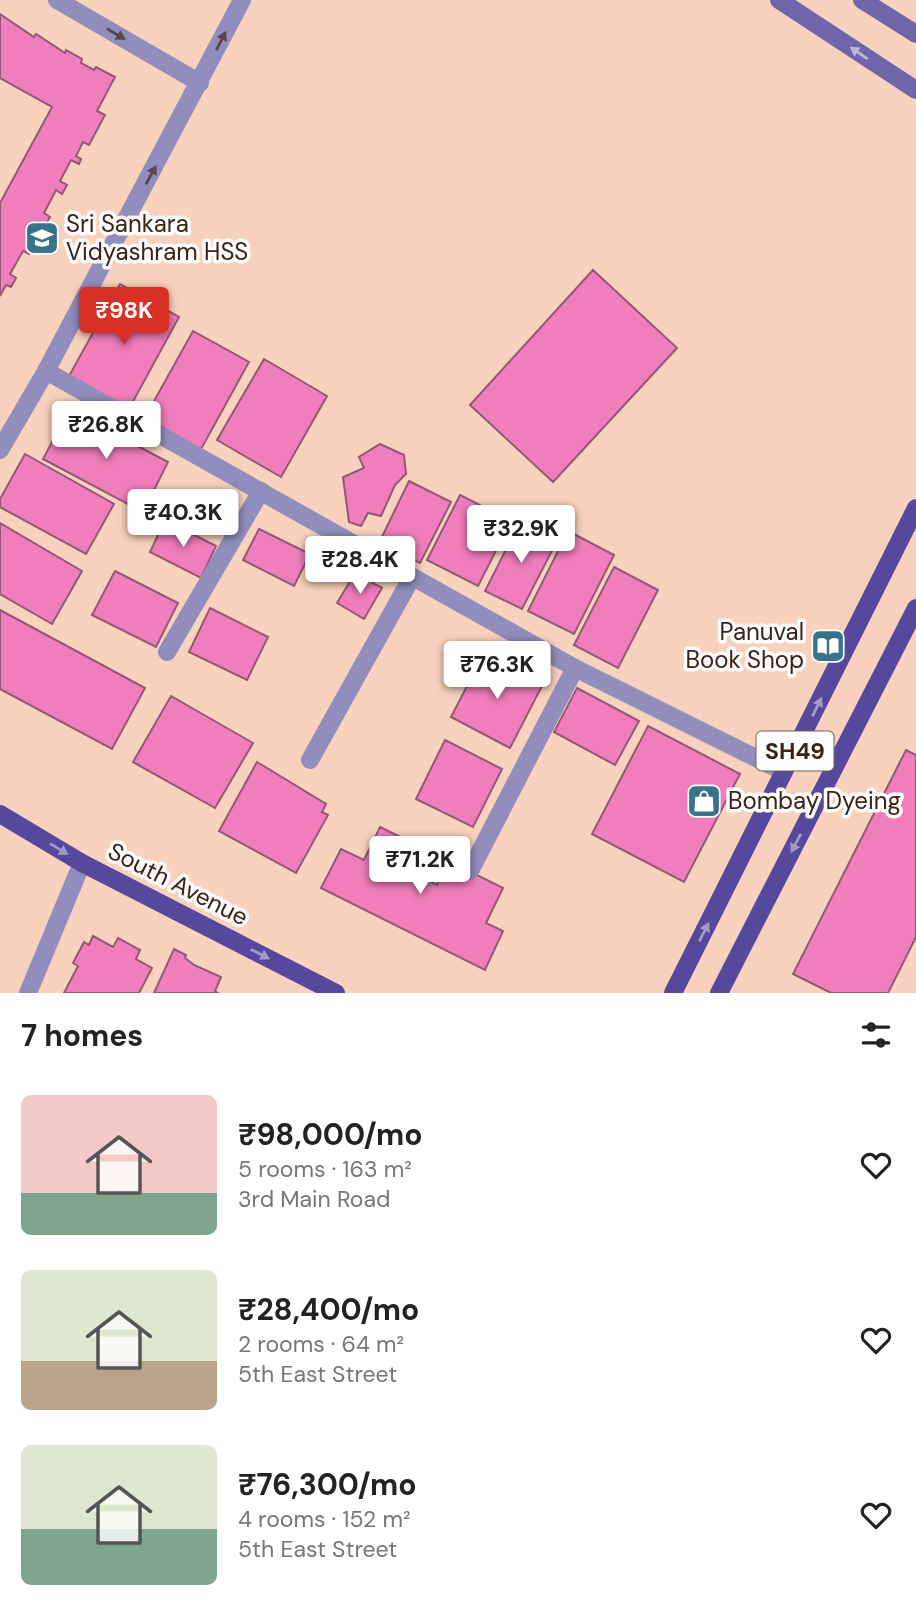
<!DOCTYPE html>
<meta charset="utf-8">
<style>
:root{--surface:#fff;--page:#f6f6f6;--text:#222;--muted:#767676;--accent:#d93025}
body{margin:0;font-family:"DM Sans",sans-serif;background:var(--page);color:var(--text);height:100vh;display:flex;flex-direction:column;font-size:26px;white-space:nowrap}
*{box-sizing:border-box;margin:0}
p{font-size:23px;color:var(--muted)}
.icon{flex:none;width:38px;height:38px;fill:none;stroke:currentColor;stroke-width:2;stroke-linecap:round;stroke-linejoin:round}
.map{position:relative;height:993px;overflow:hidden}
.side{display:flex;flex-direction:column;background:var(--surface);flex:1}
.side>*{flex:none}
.price{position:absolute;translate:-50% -60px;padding:0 16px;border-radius:7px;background:#fff;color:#222;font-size:23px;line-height:46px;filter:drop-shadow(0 2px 4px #0008)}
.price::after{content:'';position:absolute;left:50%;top:42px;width:21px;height:16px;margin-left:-10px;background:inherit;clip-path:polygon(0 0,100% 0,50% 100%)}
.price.selected{background:var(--accent);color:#fff}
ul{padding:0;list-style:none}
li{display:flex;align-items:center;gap:21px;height:175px;padding:0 21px}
li span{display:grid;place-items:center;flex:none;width:196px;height:140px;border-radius:10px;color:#555}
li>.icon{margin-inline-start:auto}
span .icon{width:84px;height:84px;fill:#fffc;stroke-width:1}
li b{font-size:30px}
h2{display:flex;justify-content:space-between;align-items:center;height:84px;padding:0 21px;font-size:30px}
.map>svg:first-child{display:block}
.building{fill:#f07ebc;stroke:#935876;stroke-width:2}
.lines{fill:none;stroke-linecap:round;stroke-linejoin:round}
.street{stroke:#918dbc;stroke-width:18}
.secondary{stroke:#6e65aa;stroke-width:18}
.primary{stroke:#56489c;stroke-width:18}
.oneway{fill:#58474f}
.oneway2{fill:#bcb8d7}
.oneway3{fill:#a199c7}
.labels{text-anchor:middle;stroke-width:7;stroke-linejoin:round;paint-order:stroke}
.shield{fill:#fcfcfc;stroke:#74635a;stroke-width:2}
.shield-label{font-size:23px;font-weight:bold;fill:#3a2215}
.poi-label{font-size:24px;fill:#3a2215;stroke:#fcfcfc;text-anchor:start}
.street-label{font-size:24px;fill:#3a2215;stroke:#fcfcfc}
</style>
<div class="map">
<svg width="916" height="993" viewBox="0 0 916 993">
<rect width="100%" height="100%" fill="#f9d2be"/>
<!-- building -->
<g class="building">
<path d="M0 14 34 37 36 34 65 53 66 50 82 59 81 63 94 70 96 67 115 77 97 111 105 115 89 145 83 142 76 156 81 159 79 164 71 160 60 181 67 185 62 194 56 190 44 213 50 217 45 226 38 222 26 243 33 247 29 254 23 251 10 274 16 278 11 287 6 285 0 296V203L52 107 0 78Z"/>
<path d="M593 270 677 348 553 482 470 405Z"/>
<path d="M120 284 179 317 129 409 69 376Z"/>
<path d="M193 331 249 362 200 451 144 419Z"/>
<path d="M264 359 327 396 281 477 217 440Z"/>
<path d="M69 410 168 462 143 512 43 459Z"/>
<path d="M380 444 404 455 406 474 395 485 381 516 368 513 361 526 349 522 343 477 364 468 359 457Z"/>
<path d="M25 454 114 504 86 554 0 507V499Z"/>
<path d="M409 481 451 502 420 563 379 543Z"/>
<path d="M460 495 511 521 478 586 427 560Z"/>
<path d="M165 520 216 546 201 578 150 552Z"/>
<path d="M521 520 558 539 522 609 485 591Z"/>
<path d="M0 523 82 571 52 624 0 594Z"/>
<path d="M259 529 310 554 294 586 243 560Z"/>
<path d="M568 531 614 555 574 634 528 611Z"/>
<path d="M614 567 658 590 618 668 574 645Z"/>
<path d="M115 571 178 603 156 647 92 615Z"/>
<path d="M355 573 382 588 364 619 337 603Z"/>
<path d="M210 608 268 637 247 680 189 652Z"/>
<path d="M0 610 145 688 112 749 0 689Z"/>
<path d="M484 653 543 684 510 748 451 717Z"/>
<path d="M577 688 639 721 615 765 554 732Z"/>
<path d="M171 696 253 743 215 808 133 762Z"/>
<path d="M648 726 740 774 684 882 592 834Z"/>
<path d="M445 740 502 769 473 827 416 799Z"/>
<path d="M906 750 916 755V937L888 993H831L793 974Z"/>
<path d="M257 762 326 804 322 812 328 815 296 873 219 831Z"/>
<path d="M380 827 435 854 423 878 437 885 449 861 503 888 486 923 503 931 485 970 321 888 341 849 364 860Z"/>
<path d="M93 936 113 947 118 938 140 950 136 959 152 968 139 993H64L78 966 73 963 84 942 89 945Z"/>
<path d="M174 949 186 955 185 958 194 965 221 977 215 991 218 993H154Z"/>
</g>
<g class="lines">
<!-- street -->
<g class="street">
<path d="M57 0 200 83"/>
<path d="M46 371 575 668 784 772"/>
<path d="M0 450 46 371 242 0"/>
<path d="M167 652 261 491"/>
<path d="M310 760 412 577"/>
<path d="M470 871 575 668"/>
<path d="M28 993 82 863"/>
</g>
<!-- secondary -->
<g class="secondary">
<path d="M779 0 916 90"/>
<path d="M862 0 916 34"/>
</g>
<!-- primary -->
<g class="primary">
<path d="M0 814 82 863 336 993"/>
<path d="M673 993 916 508"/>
<path d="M719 993 916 608"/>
</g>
</g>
<!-- one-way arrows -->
<defs><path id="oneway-solid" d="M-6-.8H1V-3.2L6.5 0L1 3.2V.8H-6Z" transform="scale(1.75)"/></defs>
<g class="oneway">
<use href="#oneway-solid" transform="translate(116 34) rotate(30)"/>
<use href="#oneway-solid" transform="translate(221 41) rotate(-63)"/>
<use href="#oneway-solid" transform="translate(151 175) rotate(-62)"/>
</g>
<use class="oneway2" href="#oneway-solid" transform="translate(859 53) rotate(-146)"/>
<g class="oneway3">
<use href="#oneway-solid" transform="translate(817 707) rotate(-64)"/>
<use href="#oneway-solid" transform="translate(796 843) rotate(117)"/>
<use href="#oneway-solid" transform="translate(59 849) rotate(31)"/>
<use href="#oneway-solid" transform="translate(704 932) rotate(-63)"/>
<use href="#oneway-solid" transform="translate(260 954) rotate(27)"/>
</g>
<!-- icons -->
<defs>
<g id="school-square" transform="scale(1.75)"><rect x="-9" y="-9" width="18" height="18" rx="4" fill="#38728b" stroke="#fcfcfc"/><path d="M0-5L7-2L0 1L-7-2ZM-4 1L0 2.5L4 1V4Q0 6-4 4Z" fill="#fff"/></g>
<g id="library-square" transform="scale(1.75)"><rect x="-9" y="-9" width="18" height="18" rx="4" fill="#38728b" stroke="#fcfcfc"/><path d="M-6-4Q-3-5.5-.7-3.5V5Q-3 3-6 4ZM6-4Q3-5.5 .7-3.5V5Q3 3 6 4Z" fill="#fff"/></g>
<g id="shop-square" transform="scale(1.75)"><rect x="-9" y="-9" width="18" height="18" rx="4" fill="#38728b" stroke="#fcfcfc"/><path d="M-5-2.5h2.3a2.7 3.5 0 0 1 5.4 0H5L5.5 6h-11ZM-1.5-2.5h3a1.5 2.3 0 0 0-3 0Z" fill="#fff"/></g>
</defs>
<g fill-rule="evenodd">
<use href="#school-square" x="42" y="238"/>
<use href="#library-square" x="828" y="646"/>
<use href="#shop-square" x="704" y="801"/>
</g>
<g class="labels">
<!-- shield labels -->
<rect class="shield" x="756.5" y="731.5" width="77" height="39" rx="5"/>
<g class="shield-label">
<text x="795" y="759">SH49</text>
</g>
<!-- poi labels -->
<g class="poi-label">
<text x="66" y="232">Sri Sankara<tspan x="66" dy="28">Vidyashram HSS</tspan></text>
<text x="804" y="640" text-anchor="end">Panuval<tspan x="804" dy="28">Book Shop</tspan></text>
<text x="728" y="809">Bombay Dyeing</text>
</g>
<!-- street labels -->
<g class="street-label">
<text transform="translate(178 884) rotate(27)" y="8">South Avenue</text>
</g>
</g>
</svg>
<b class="price selected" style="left:124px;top:347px">₹98K</b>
<b class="price" style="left:106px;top:461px">₹26.8K</b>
<b class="price" style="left:183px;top:549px">₹40.3K</b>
<b class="price" style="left:521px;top:565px">₹32.9K</b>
<b class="price" style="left:360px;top:596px">₹28.4K</b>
<b class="price" style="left:497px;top:701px">₹76.3K</b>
<b class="price" style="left:420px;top:896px">₹71.2K</b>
</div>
<section class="side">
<h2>7 homes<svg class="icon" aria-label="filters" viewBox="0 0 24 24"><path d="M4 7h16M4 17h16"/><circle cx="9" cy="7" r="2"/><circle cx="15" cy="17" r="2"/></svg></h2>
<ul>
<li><span style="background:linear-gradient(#f6c9c9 70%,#7fa58c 0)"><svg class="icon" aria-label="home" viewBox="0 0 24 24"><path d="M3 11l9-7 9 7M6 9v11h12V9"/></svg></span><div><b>₹98,000/mo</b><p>5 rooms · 163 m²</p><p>3rd Main Road</p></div><svg class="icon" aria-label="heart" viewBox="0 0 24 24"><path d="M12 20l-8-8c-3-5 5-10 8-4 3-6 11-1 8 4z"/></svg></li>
<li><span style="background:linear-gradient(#dfe7d0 65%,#b9a48a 0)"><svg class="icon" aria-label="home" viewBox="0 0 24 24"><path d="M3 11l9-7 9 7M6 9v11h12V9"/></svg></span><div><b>₹28,400/mo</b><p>2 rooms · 64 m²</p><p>5th East Street</p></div><svg class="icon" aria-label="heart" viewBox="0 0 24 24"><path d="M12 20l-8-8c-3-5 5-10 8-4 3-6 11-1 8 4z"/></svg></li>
<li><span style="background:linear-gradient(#dfe7d0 60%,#7fa58c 0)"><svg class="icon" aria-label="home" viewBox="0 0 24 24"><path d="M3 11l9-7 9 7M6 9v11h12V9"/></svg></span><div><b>₹76,300/mo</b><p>4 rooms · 152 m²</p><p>5th East Street</p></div><svg class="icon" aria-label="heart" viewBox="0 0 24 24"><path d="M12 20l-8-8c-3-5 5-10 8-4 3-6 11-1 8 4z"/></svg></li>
</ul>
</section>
